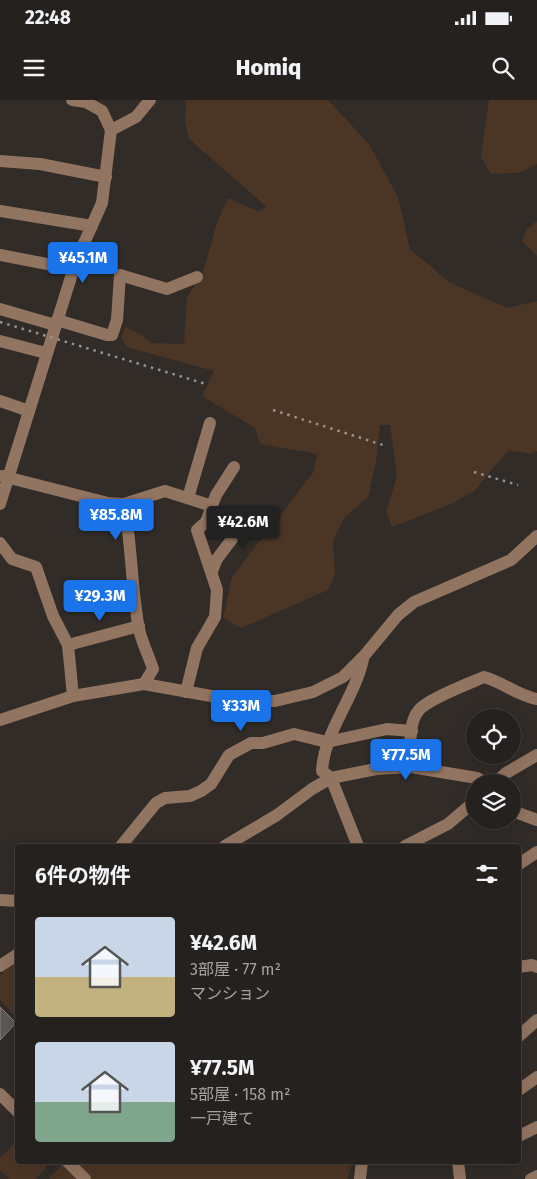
<!DOCTYPE html>
<html lang="ja">
<meta charset="utf-8">
<style>
:root{--surface:#25211e;--page:#312e2b;--text:#f1f3f6;--muted:#a3a3a4;--line:#423e3c;--accent:#1a73e8}
body{margin:0;font-family:"Fira Sans","Noto Sans JP",sans-serif;background:var(--page);color:var(--text);height:100vh;display:flex;flex-direction:column;font-size:19px;white-space:nowrap}
*{box-sizing:border-box;margin:0}
p{font-size:16px;color:var(--muted)}
.icon{flex:none;width:28px;height:28px;fill:none;stroke:currentColor;stroke-width:2;stroke-linecap:round;stroke-linejoin:round}
.map{position:relative;flex:1;overflow:hidden}
.details{position:absolute;left:15px;top:744px;width:506px;height:320px;display:flex;flex-direction:column;background:var(--surface);border-radius:5px;box-shadow:0 5px 20px #0002,0 0 0 1px var(--line)}
.details>*{flex:none}
.buttons{position:absolute;left:466px;top:609px;display:grid;gap:10px}
.buttons a{display:grid;place-items:center;width:55px;height:55px;border-radius:50%;background:var(--surface);box-shadow:0 5px 20px #0002,0 0 0 1px var(--line);font-size:25px}
.price{position:absolute;translate:-50% -42px;padding:0 11px;border-radius:5px;background:var(--accent);color:#fff;font-size:16px;line-height:32px;filter:drop-shadow(0 1px 2px #0008)}
.price::after{content:'';position:absolute;left:50%;top:30px;width:15px;height:11px;margin-left:-8px;background:inherit;clip-path:polygon(0 0,100% 0,50% 100%)}
.price.active{background:#222;color:#fff}
ul{padding:0;list-style:none}
li{display:flex;align-items:center;gap:15px;height:125px;padding:0 20px}
li span{display:grid;place-items:center;flex:none;width:140px;height:100px;border-radius:5px;color:#555}
li>.icon{margin-inline-start:auto}
span .icon{width:60px;height:60px;fill:#fffc;stroke-width:1}
li b{font-size:21px}
h2{display:flex;justify-content:space-between;align-items:center;height:60px;padding:0 20px;font-size:21px}
.status{display:flex;justify-content:space-between;align-items:center;height:35px;padding:0 25px;background:var(--surface);direction:ltr}
.status svg{height:14px;fill:currentColor}
header{display:flex;justify-content:space-between;align-items:center;height:65px;padding:0 20px;background:var(--surface);font-size:22px;font-weight:800}
.map>svg:first-child{display:block}
.green{fill:#4b3525}
.building{fill:#5e5854;stroke:#8c8581}
.lines{fill:none;stroke-linecap:round;stroke-linejoin:round}
.minor{stroke:#927561;stroke-width:12}
.rail{stroke:#979390;stroke-width:2.5;stroke-dasharray:2.5 5;stroke-linecap:butt}
</style>
<div class="status"><b>22:48</b><svg viewBox="0 0 49 12"><path d="M0 12V9h3v3zM5 12V6h3v6zM10 12V3h3v9zM15 12V0h3v12zM26 1h20v11H26zM47 4h2v5h-2z"/></svg></div>
<header><svg class="icon" aria-label="menu" viewBox="0 0 24 24"><path d="M4 6h16M4 12h16M4 18h16"/></svg>Homiq<svg class="icon" aria-label="search" viewBox="0 0 24 24"><circle cx="10" cy="10" r="6"/><path d="M15 15l6 6"/></svg></header>
<div class="map">
<svg width="537" height="1079" viewBox="0 0 537 1079">
<rect width="100%" height="100%" fill="#312c28"/>
<!-- green -->
<g class="green">
<path d="M186 0H328L369 44 398 97 410 149 449 182 507 208 537 201V351L531 354 509 350 474 391 449 405 392 427 386 412 397 376 390 325H380L376 361 368 397 345 417 333 440 335 475 328 490 241 528 223 518 232 477 313 373 317 354 260 344 255 328 202 296 214 271 126 247 121 237 125 227 142 235 150 243 184 244 187 197 202 175 217 123 228 98 258 111 267 107 189 39 185 22Z"/>
<path d="M489 0H537V64L518 73 491 74 481 57Z"/>
<path d="M537 121V156L522 141 528 128Z"/>
<path d="M17 860V918L0 900V875Z"/>
<path d="M17 1041 18 1061 46 1063 45 1069 36 1079H9L0 1070V1058Z"/>
<path d="M73 1061H353L347 1079H90Z"/>
<path d="M63 1063 80 1079H49Z"/>
</g>
<!-- building -->
<path class="building" d="M0 907 16 923 0 940Z"/>
<g class="lines">
<!-- minor -->
<g class="minor">
<path d="M111 30 136 17 150 0"/>
<path d="M0 61 40 64 106 77"/>
<path d="M0 111 92 126"/>
<path d="M0 155 73 169"/>
<path d="M0 209 55 225"/>
<path d="M57 220 107 235H112L117 220 120 175 167 189 197 177"/>
<path d="M0 241 46 253"/>
<path d="M0 301 29 311"/>
<path d="M2 376 108 403 124 404C132 445 131 487 139 529 142 543 149 556 153 569L144 584"/>
<path d="M188 398 210 323"/>
<path d="M0 404 76 161 102 103 111 30 102 11 86 2 72 0"/>
<path d="M124 404 165 391 212 406"/>
<path d="M0 443 12 459 36 467 53 516 68 545 73 596"/>
<path d="M212 471 217 459 252 412"/>
<path d="M68 545 139 526"/>
<path d="M186 592 197 548 215 517 217 490 197 430 206 422 216 395 234 367"/>
<path d="M0 620 73 596 144 584 239 601H275L313 592 343 577 364 556 398 515 414 502 511 460 537 436"/>
<path d="M411 667C411 650 407 624 419 610 428 599 470 583 484 577 503 582 518 596 537 599"/>
<path d="M496 682 506 673 537 655"/>
<path d="M512 707 518 713 537 720"/>
<path d="M121 746 156 703 165 698 190 696 201 691 211 684 229 655 251 643H263L294 634 327 642 387 629 412 631"/>
<path d="M225 746 277 715 312 689 331 678 376 669 411 667 477 678 484 682"/>
<path d="M358 746 331 678 322 671C324 631 355 598 363 559"/>
<path d="M405 746 448 724 475 701"/>
<path d="M519 764 537 752"/>
<path d="M0 800 18 801"/>
<path d="M0 866 18 854"/>
<path d="M519 867 532 865 537 867"/>
<path d="M519 936 537 920"/>
<path d="M519 990 537 977"/>
<path d="M0 994 18 1012"/>
<path d="M519 1036 537 1027"/>
<path d="M67 1061 85 1079"/>
<path d="M458 1061 460 1079"/>
<path d="M360 1079 362 1061"/>
<path d="M531 1079 537 1076"/>
</g>
<!-- rail -->
<g class="rail">
<path d="M0 222 206 284"/>
<path d="M273 310 383 345"/>
<path d="M474 372 518 385"/>
</g>
</g>
</svg>
<div class="buttons">
<a><svg class="icon" aria-label="locate" viewBox="0 0 24 24"><circle cx="12" cy="12" r="6"/><path d="M12 2v4M12 18v4M2 12h4M18 12h4"/></svg></a>
<a><svg class="icon" aria-label="layers" viewBox="0 0 24 24"><path d="M12 4l9 5-9 5-9-5zM3 14l9 5 9-5"/></svg></a>
</div>
<b class="price" style="left:83px;top:184px">¥45.1M</b>
<b class="price" style="left:116px;top:441px">¥85.8M</b>
<b class="price active" style="left:243px;top:448px">¥42.6M</b>
<b class="price" style="left:100px;top:522px">¥29.3M</b>
<b class="price" style="left:241px;top:632px">¥33M</b>
<b class="price" style="left:406px;top:681px">¥77.5M</b>
<section class="details">
<h2>6件の物件<svg class="icon" aria-label="filters" viewBox="0 0 24 24"><path d="M4 7h16M4 17h16"/><circle cx="9" cy="7" r="2"/><circle cx="15" cy="17" r="2"/></svg></h2>
<ul>
<li><span style="background:linear-gradient(#c9d6e8 60%,#c2b280 0)"><svg class="icon" aria-label="home" viewBox="0 0 24 24"><path d="M3 11l9-7 9 7M6 9v11h12V9"/></svg></span><div><b>¥42.6M</b><p>3部屋 · 77 m²</p><p>マンション</p></div></li>
<li><span style="background:linear-gradient(#c9d6e8 60%,#7fa58c 0)"><svg class="icon" aria-label="home" viewBox="0 0 24 24"><path d="M3 11l9-7 9 7M6 9v11h12V9"/></svg></span><div><b>¥77.5M</b><p>5部屋 · 158 m²</p><p>一戸建て</p></div></li>
</ul>
</section>
</div>
